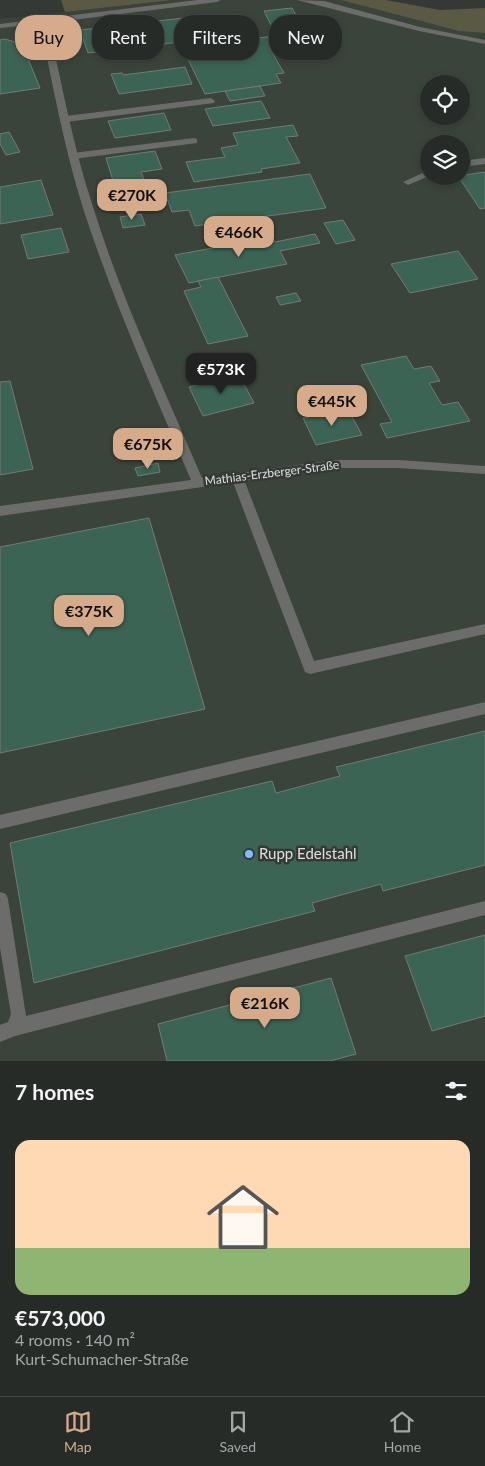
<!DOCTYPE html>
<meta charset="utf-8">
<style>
:root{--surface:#272b28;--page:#333734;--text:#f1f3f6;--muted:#a4a7a8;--line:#434745;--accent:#d6ab8b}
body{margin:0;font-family:Lato,sans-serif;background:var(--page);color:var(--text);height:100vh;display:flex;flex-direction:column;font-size:19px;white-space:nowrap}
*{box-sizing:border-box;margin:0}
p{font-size:16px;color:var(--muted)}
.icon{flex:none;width:28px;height:28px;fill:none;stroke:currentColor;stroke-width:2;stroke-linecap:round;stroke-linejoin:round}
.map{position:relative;height:1061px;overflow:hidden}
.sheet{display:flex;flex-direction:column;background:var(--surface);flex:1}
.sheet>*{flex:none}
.guide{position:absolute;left:15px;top:15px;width:455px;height:45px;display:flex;gap:10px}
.buttons{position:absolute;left:420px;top:75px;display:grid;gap:10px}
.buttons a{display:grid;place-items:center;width:50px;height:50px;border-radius:50%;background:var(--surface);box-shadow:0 2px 8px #0003,0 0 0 1px var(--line);font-size:25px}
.price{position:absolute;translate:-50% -42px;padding:0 11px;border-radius:10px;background:var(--accent);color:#111;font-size:16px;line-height:32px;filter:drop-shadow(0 1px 2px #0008)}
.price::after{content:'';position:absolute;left:50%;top:30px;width:15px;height:11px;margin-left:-8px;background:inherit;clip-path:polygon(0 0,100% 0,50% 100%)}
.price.on{background:#222;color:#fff}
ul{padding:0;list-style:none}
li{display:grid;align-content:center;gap:10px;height:265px;padding:0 15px}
li span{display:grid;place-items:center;height:155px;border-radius:15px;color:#555}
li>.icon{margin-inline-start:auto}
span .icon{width:90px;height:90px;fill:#fffc;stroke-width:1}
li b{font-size:21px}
h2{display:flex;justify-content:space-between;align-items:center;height:60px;padding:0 15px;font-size:21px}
.tag{padding:0 18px;border-radius:20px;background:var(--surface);box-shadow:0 2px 8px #0003,0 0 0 1px var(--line);font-size:18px;line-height:45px}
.tag.on{background:var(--accent);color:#111}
.tabs{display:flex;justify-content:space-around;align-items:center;height:70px;border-top:1px solid var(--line);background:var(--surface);font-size:14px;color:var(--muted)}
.tabs a{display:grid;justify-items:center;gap:2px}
.tabs .on{color:var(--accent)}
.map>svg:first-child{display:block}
.built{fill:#3b443b;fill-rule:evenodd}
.green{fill:#5a5943}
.building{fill:#3c6455;stroke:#737a77}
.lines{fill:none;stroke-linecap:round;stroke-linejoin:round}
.service{fill:#6c6d6a;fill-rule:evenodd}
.minor{fill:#6c6d6a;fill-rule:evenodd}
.poi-dot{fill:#84bcfb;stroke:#343935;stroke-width:2}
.labels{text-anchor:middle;stroke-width:5;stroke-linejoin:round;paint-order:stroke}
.street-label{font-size:12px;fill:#dde0de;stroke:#343935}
.near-poi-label{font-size:15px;fill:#dde0de;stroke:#343935;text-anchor:start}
</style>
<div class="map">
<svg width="485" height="1061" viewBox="0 0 485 1061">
<rect width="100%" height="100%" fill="#343935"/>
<!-- built -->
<path class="built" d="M173 0H341L459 31 485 33V1061H0V19ZM429 84H461V116H429ZM429 144H461V176H429Z"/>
<!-- green -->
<g class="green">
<path d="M61 0H173L65 12Z"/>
<path d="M341 0H386L440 10 485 8V33L459 31Z"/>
</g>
<!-- building -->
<g class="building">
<path d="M292 8 302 26 273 29 264 11Z"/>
<path d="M209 15 211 17 221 16 231 36 88 53 80 30Z"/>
<path d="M280 35 286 45 269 47 284 73 276 74 281 83 205 94 183 49Z"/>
<path d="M5 39 22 44 40 88 0 94V40Z"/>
<path d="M185 67 192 84 119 94 111 74 122 73 123 75Z"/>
<path d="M260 86 265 96 230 101 225 91Z"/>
<path d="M261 101 270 118 213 126 205 109Z"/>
<path d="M164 113 171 130 115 138 108 121Z"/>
<path d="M293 125 298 136 286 137 300 163 261 169 262 172 194 182 186 162 225 157 221 148 238 145 233 133Z"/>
<path d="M9 132 20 152 6 155 0 144V134Z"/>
<path d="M155 151 162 169 141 172 144 180 114 184 106 158Z"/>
<path d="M485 172V208L480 209 458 176Z"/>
<path d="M310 174 326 208 195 226 189 210 172 212 165 193Z"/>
<path d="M41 180 53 215 0 224V187Z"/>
<path d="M141 214 145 225 123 228 120 217Z"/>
<path d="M343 220 355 240 336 244 324 223Z"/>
<path d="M61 228 69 252 28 259 21 235Z"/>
<path d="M315 234 320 243 280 251 287 264 189 283 175 255 272 237 275 242Z"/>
<path d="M458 251 478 279 410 293 391 264Z"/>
<path d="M218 277 248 336 208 344 184 291 201 287 198 281Z"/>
<path d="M296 293 301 301 280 305 276 297Z"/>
<path d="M406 356 414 369 431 366 440 381 429 383 442 405 458 402 470 421 387 438 380 424 392 422 361 365Z"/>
<path d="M239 375 254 403 203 416 189 387Z"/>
<path d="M10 381 33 469 0 475V382Z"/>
<path d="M348 409 362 435 316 445 303 418Z"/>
<path d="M158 463 160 472 138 476 135 468Z"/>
<path d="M149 518 205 709 0 753V547Z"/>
<path d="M485 731V865L383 891 381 884 312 903 315 911 34 983 10 843 272 781 276 793 340 776 336 767Z"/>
<path d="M485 935V1016L432 1031 405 956Z"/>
<path d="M331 978 356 1054 330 1061H167L158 1024Z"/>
</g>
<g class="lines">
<!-- service -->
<g class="service">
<path d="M211 98 215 101 214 103 66 122 62 119 66 116Z"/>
<path d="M194 138 197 139V143L73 159 68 156 73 153Z"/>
<path d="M237 473 243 477 314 661 485 624V634L310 674 305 672 231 477Z"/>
<path d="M485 702V714L0 829V815Z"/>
<path d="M0 892 6 894 8 899 26 1016 485 901V915L15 1036 0 1042V1025L8 1022 11 1014 0 948Z"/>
</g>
<!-- minor -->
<g class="minor">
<path d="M197 0H221L217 2 48 23C62 84 73 147 93 207 122 300 164 389 202 478L335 460H399L485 466V474L399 468H335L0 516V506L191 480C153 390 113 301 83 208 64 148 53 85 40 24L0 28V24Z"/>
<path d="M297 0 324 1 420 27 485 40V44L419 31Z"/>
<path d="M485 158V164L461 167V161Z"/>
<path d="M429 170V176L408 185 403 182Z"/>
</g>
</g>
<!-- markers -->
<circle class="poi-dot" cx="249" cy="854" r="5"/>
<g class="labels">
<!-- street labels -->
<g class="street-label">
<text transform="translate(272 473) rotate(-7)" y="4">Mathias-Erzberger-Straße</text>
</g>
<!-- near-poi labels -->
<g class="near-poi-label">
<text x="259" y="859">Rupp Edelstahl</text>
</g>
</g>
</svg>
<div class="buttons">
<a><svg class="icon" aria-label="locate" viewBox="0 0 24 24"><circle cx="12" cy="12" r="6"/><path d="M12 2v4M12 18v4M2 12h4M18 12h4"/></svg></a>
<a><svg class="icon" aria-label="layers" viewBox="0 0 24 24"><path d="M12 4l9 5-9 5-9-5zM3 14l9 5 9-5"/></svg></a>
</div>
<b class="price" style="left:132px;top:221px">€270K</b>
<b class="price" style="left:239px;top:258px">€466K</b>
<b class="price on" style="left:221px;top:395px">€573K</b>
<b class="price" style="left:332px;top:427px">€445K</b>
<b class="price" style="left:148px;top:470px">€675K</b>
<b class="price" style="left:89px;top:637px">€375K</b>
<b class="price" style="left:265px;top:1029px">€216K</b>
<div class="guide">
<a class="tag on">Buy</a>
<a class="tag">Rent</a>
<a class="tag">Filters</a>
<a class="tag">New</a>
</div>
</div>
<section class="sheet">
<h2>7 homes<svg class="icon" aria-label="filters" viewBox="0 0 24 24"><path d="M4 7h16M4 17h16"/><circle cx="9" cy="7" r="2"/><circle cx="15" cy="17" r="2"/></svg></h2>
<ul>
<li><span style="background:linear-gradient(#ffd9b3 70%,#8fb573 0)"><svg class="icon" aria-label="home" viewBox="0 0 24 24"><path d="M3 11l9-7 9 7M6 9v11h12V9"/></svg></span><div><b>€573,000</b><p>4 rooms · 140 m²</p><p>Kurt-Schumacher-Straße</p></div></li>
</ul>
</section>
<nav class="tabs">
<a class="on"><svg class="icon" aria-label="map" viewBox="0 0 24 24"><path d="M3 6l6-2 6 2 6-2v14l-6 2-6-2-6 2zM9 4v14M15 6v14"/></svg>Map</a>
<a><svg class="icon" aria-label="saved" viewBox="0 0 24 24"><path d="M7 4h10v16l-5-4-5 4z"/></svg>Saved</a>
<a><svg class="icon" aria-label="home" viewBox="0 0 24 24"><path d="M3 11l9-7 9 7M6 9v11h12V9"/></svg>Home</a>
</nav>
